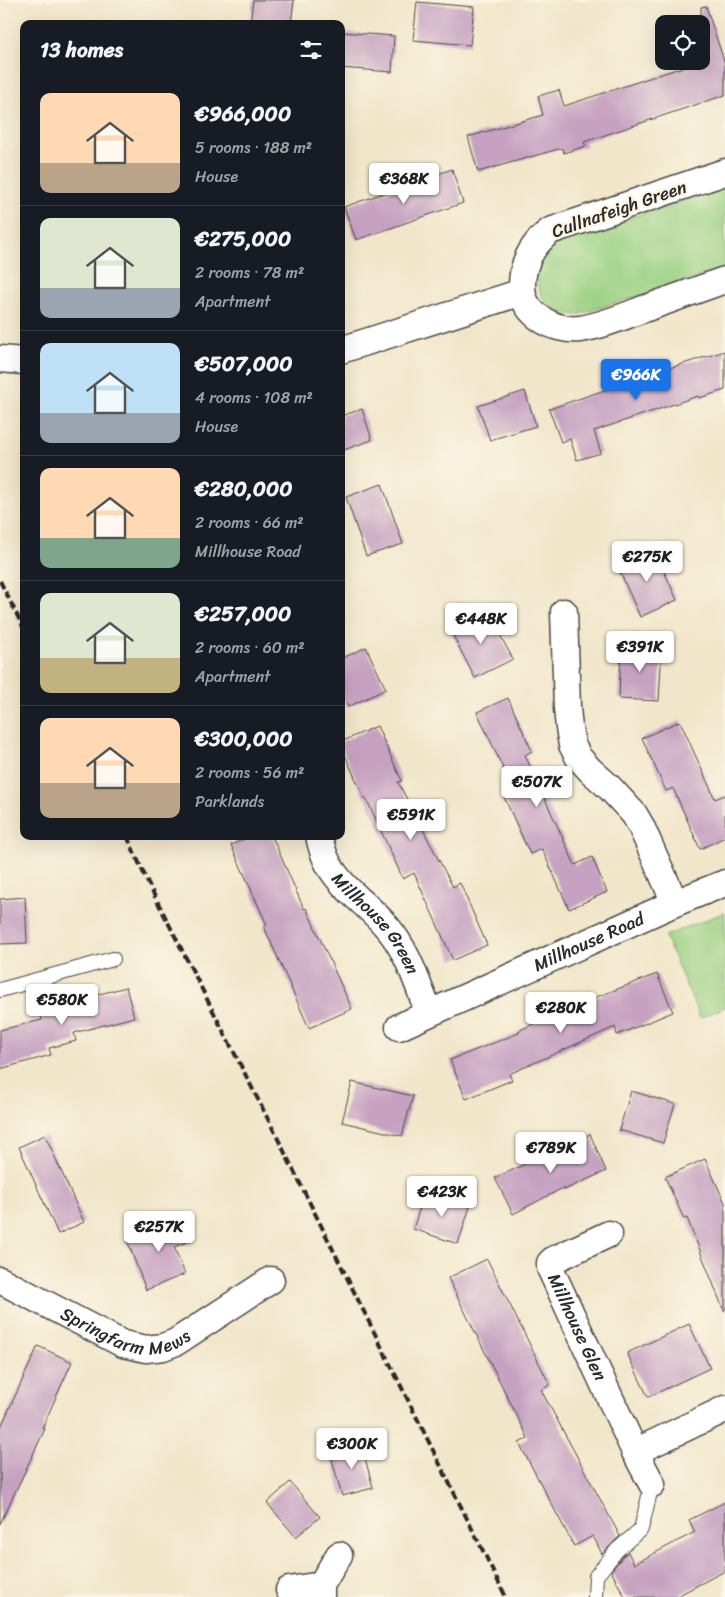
<!DOCTYPE html>
<meta charset="utf-8">
<style>
:root{--surface:#171b24;--page:#20242c;--text:#f1f3f6;--muted:#9ea1a6;--line:#363941;--accent:#1a73e8}
body{margin:0;font-family:Sriracha,sans-serif;background:var(--page);color:var(--text);height:100vh;display:flex;flex-direction:column;font-size:19px;white-space:nowrap}
*{box-sizing:border-box;margin:0}
p{font-size:16px;color:var(--muted)}
.icon{flex:none;width:28px;height:28px;fill:none;stroke:currentColor;stroke-width:2;stroke-linecap:round;stroke-linejoin:round}
.map{position:relative;flex:1;overflow:hidden}
.details{position:absolute;left:20px;top:20px;width:325px;height:820px;display:flex;flex-direction:column;background:var(--surface);border-radius:10px;box-shadow:0 5px 20px #0002}
.details>*{flex:none}
.tools{position:absolute;left:655px;top:15px;display:grid;gap:10px}
.tools a{display:grid;place-items:center;width:55px;height:55px;border-radius:10px;background:var(--surface);box-shadow:0 5px 20px #0002;font-size:25px}
.price{position:absolute;translate:-50% -42px;padding:0 11px;border-radius:5px;background:#fff;color:#222;font-size:16px;line-height:32px;filter:drop-shadow(0 1px 2px #0008)}
.price::after{content:'';position:absolute;left:50%;top:30px;width:15px;height:11px;margin-left:-8px;background:inherit;clip-path:polygon(0 0,100% 0,50% 100%)}
.price.current{background:var(--accent);color:#fff}
ul{padding:0;list-style:none}
li{display:flex;align-items:center;gap:15px;height:125px;padding:0 20px}
li+li{border-top:1px solid var(--line)}
li span{display:grid;place-items:center;flex:none;width:140px;height:100px;border-radius:10px;color:#555}
li>.icon{margin-inline-start:auto}
span .icon{width:60px;height:60px;fill:#fffc;stroke-width:1}
li b{font-size:21px}
h2{display:flex;justify-content:space-between;align-items:center;height:60px;padding:0 20px;font-size:21px}
.map>svg:first-child{display:block}
.green{fill:#9bd183;stroke:#637e57}
.building{fill:#c6a1c1}
.lines{fill:none;stroke-linecap:round;stroke-linejoin:round}
.service-casing{stroke:#494743;stroke-width:16}
.minor-casing{stroke:#494743;stroke-width:29}
.service{stroke:#fff;stroke-width:14}
.minor{stroke:#fff;stroke-width:26}
.rail{stroke:#2b2b2b;stroke-width:4;stroke-dasharray:8 4;stroke-linecap:butt}
.labels{text-anchor:middle;stroke-width:4.5;stroke-linejoin:round;paint-order:stroke}
.street-label{font-size:18px;fill:#2b2b2b;stroke:#fcf5e5}
</style>
<div class="map">
<svg width="725" height="1597" viewBox="0 0 725 1597">
<rect width="100%" height="100%" fill="#fcf5e5"/>
<filter id="ink" filterUnits="userSpaceOnUse"><feTurbulence type="fractalNoise" baseFrequency=".02" numOctaves="2"/><feDisplacementMap in="SourceGraphic" scale="10" xChannelSelector="R" yChannelSelector="G"/><feConvolveMatrix kernelMatrix="1 2 1 2 8 2 1 2 1" color-interpolation-filters="sRGB"/></filter>
<filter id="wash" filterUnits="userSpaceOnUse"><feTurbulence type="fractalNoise" baseFrequency=".0096" numOctaves="4" result="noise"/><feDisplacementMap in="SourceGraphic" scale="20" xChannelSelector="R" yChannelSelector="G"/><feGaussianBlur stdDeviation="1.12" result="paint"/><feColorMatrix in="noise" values="0 0 0 0 0 0 0 0 0 0 0 0 0 0 0 0 0 1.4 0 .05"/><feComposite in="paint" operator="in"/></filter>
<g filter="url(#wash)">
<rect width="100%" height="100%" fill="#f1e6ca"/>
<!-- green -->
<g class="green">
<path d="M725 188V269L577 315C566 314 556 312 548 304 534 291 533 264 546 250 553 243 561 240 569 236Z"/>
<path d="M725 912V1007L700 1018 665 936Z"/>
</g>
<g id="blocks">
<!-- building -->
<g class="building">
<path d="M253 0H294L291 24H250Z"/>
<path d="M417 2 474 7 470 45 413 40Z"/>
<path d="M706 6 725 64V95L584 142 586 146 564 153 562 148 478 172 468 137 543 115 538 96 559 90 564 106 701 61V7Z"/>
<path d="M341 32 394 36 392 72 341 68Z"/>
<path d="M452 169 463 203 356 240 344 207Z"/>
<path d="M725 351V390L699 398 698 396 594 431 601 453 577 460 570 439 561 442 549 409 663 370Z"/>
<path d="M525 391 536 426 490 440 478 406Z"/>
<path d="M362 409 372 440 341 451V416Z"/>
<path d="M382 484 403 544 366 556 346 497Z"/>
<path d="M654 549 677 600 640 617 617 565Z"/>
<path d="M487 611 513 659 475 678 450 630Z"/>
<path d="M621 645 662 647 659 701 619 699Z"/>
<path d="M366 647 386 689 348 707 341 692V659Z"/>
<path d="M508 698 532 751 525 755 575 865 592 857 607 892 569 909 542 849 530 854 504 797 514 792 477 712Z"/>
<path d="M680 721 715 799 725 795V837L700 849 673 788 666 791 642 738Z"/>
<path d="M377 726 402 781 398 782 453 887 460 883 487 945 453 960 414 873 403 879 366 798H364L341 746V742Z"/>
<path d="M251 836H272L304 909 306 908 352 1009 309 1028 264 927 267 925 231 845Z"/>
<path d="M25 897 27 943 0 944V899Z"/>
<path d="M657 974 673 1012 617 1035 615 1027 509 1074 512 1080 466 1099 450 1060 519 1033 518 1031 578 1004Z"/>
<path d="M126 987 134 1017 74 1033 76 1041 49 1048 51 1055 0 1069V1030L42 1020 39 1010Z"/>
<path d="M352 1082 413 1096 402 1136 342 1122Z"/>
<path d="M631 1091 675 1104 663 1143 619 1130Z"/>
<path d="M590 1134 606 1171 564 1190 563 1188 513 1214 495 1178Z"/>
<path d="M45 1135 84 1222 58 1234 19 1147Z"/>
<path d="M705 1159 725 1203V1310L724 1311 687 1218 684 1219 665 1177Z"/>
<path d="M425 1192 470 1207 458 1244 413 1229Z"/>
<path d="M181 1218 190 1241 174 1247 185 1274 146 1290 127 1240Z"/>
<path d="M487 1259 550 1385 541 1390 620 1536 602 1554 593 1536 574 1546 519 1443 528 1438 448 1278Z"/>
<path d="M689 1324 710 1368 648 1397 627 1353Z"/>
<path d="M38 1346 72 1362 42 1428 45 1429 0 1524V1429Z"/>
<path d="M361 1443 373 1488 342 1496 330 1452Z"/>
<path d="M290 1482 320 1517 296 1537 267 1503Z"/>
<path d="M725 1502V1571L675 1597H625L611 1571 623 1556 628 1552 634 1564 695 1532 689 1520Z"/>
</g>
</g>
</g>
<g filter="url(#ink)">
<use href="#blocks" fill-opacity="0" stroke="#494743" stroke-width="1"/>
<g class="lines">
<!-- service casing -->
<g class="service-casing">
<g id="service">
<path d="M0 990 113 959"/>
<path d="M595 1597 596 1576 617 1550 641 1529 652 1484"/>
</g>
</g>
<!-- minor casing -->
<g class="minor-casing">
<g id="minor">
<path d="M725 172 550 231C532 245 522 264 522 286 521 314 555 332 580 329 600 326 620 318 638 311 667 301 696 290 725 280"/>
<path d="M341 350 522 292"/>
<path d="M0 359 24 361"/>
<path d="M564 612 567 708 569 728 572 745 579 758 590 770 609 787 634 814 641 826 675 903"/>
<path id="s1" d="M319 836C321 846 324 856 329 865 343 890 369 905 387 927 408 951 417 983 429 1013"/>
<path id="s2" d="M399 1027 675 903 725 883"/>
<path id="s3" d="M609 1234 553 1260 550 1263V1268L635 1452 652 1484"/>
<path id="s4" d="M0 1280 123 1344 146 1349 163 1347 176 1342 271 1280"/>
<path d="M635 1452 725 1409"/>
<path d="M289 1590 321 1585"/>
<path d="M321 1597V1585L339 1555"/>
</g>
</g>
<!-- service -->
<use href="#service" class="service"/>
<!-- minor -->
<use href="#minor" class="minor"/>
<!-- rail -->
<g class="rail">
<path d="M0 581 24 629"/>
<path d="M127 836 148 883 273 1129 506 1597"/>
</g>
</g>
</g>
<g class="labels">
<!-- street labels -->
<g class="street-label">
<text transform="translate(619 209) rotate(-19)" y="6">Cullnafeigh Green</text>
<text dy="6" stroke="none"><textPath href="#s1" startOffset="106">Millhouse Green</textPath></text>
<text dy="6" stroke="none"><textPath href="#s2" startOffset="208">Millhouse Road</textPath></text>
<text dy="6" stroke="none"><textPath href="#s4" startOffset="139">Springfarm Mews</textPath></text>
<text dy="6" stroke="none"><textPath href="#s3" startOffset="136">Millhouse Glen</textPath></text>
</g>
</g>
</svg>
<div class="tools">
<a><svg class="icon" aria-label="locate" viewBox="0 0 24 24"><circle cx="12" cy="12" r="6"/><path d="M12 2v4M12 18v4M2 12h4M18 12h4"/></svg></a>
</div>
<b class="price" style="left:404px;top:205px">€368K</b>
<b class="price current" style="left:636px;top:401px">€966K</b>
<b class="price" style="left:647px;top:583px">€275K</b>
<b class="price" style="left:481px;top:645px">€448K</b>
<b class="price" style="left:640px;top:673px">€391K</b>
<b class="price" style="left:537px;top:808px">€507K</b>
<b class="price" style="left:411px;top:841px">€591K</b>
<b class="price" style="left:62px;top:1026px">€580K</b>
<b class="price" style="left:561px;top:1034px">€280K</b>
<b class="price" style="left:551px;top:1174px">€789K</b>
<b class="price" style="left:442px;top:1218px">€423K</b>
<b class="price" style="left:159px;top:1253px">€257K</b>
<b class="price" style="left:352px;top:1470px">€300K</b>
<section class="details">
<h2>13 homes<svg class="icon" aria-label="filters" viewBox="0 0 24 24"><path d="M4 7h16M4 17h16"/><circle cx="9" cy="7" r="2"/><circle cx="15" cy="17" r="2"/></svg></h2>
<ul>
<li><span style="background:linear-gradient(#ffd9b3 70%,#b9a48a 0)"><svg class="icon" aria-label="home" viewBox="0 0 24 24"><path d="M3 11l9-7 9 7M6 9v11h12V9"/></svg></span><div><b>€966,000</b><p>5 rooms · 188 m²</p><p>House</p></div></li>
<li><span style="background:linear-gradient(#dfe7d0 70%,#9aa5b1 0)"><svg class="icon" aria-label="home" viewBox="0 0 24 24"><path d="M3 11l9-7 9 7M6 9v11h12V9"/></svg></span><div><b>€275,000</b><p>2 rooms · 78 m²</p><p>Apartment</p></div></li>
<li><span style="background:linear-gradient(#bfe0f5 70%,#9aa5b1 0)"><svg class="icon" aria-label="home" viewBox="0 0 24 24"><path d="M3 11l9-7 9 7M6 9v11h12V9"/></svg></span><div><b>€507,000</b><p>4 rooms · 108 m²</p><p>House</p></div></li>
<li><span style="background:linear-gradient(#ffd9b3 70%,#7fa58c 0)"><svg class="icon" aria-label="home" viewBox="0 0 24 24"><path d="M3 11l9-7 9 7M6 9v11h12V9"/></svg></span><div><b>€280,000</b><p>2 rooms · 66 m²</p><p>Millhouse Road</p></div></li>
<li><span style="background:linear-gradient(#dfe7d0 65%,#c2b280 0)"><svg class="icon" aria-label="home" viewBox="0 0 24 24"><path d="M3 11l9-7 9 7M6 9v11h12V9"/></svg></span><div><b>€257,000</b><p>2 rooms · 60 m²</p><p>Apartment</p></div></li>
<li><span style="background:linear-gradient(#ffd9b3 65%,#b9a48a 0)"><svg class="icon" aria-label="home" viewBox="0 0 24 24"><path d="M3 11l9-7 9 7M6 9v11h12V9"/></svg></span><div><b>€300,000</b><p>2 rooms · 56 m²</p><p>Parklands</p></div></li>
</ul>
</section>
</div>
